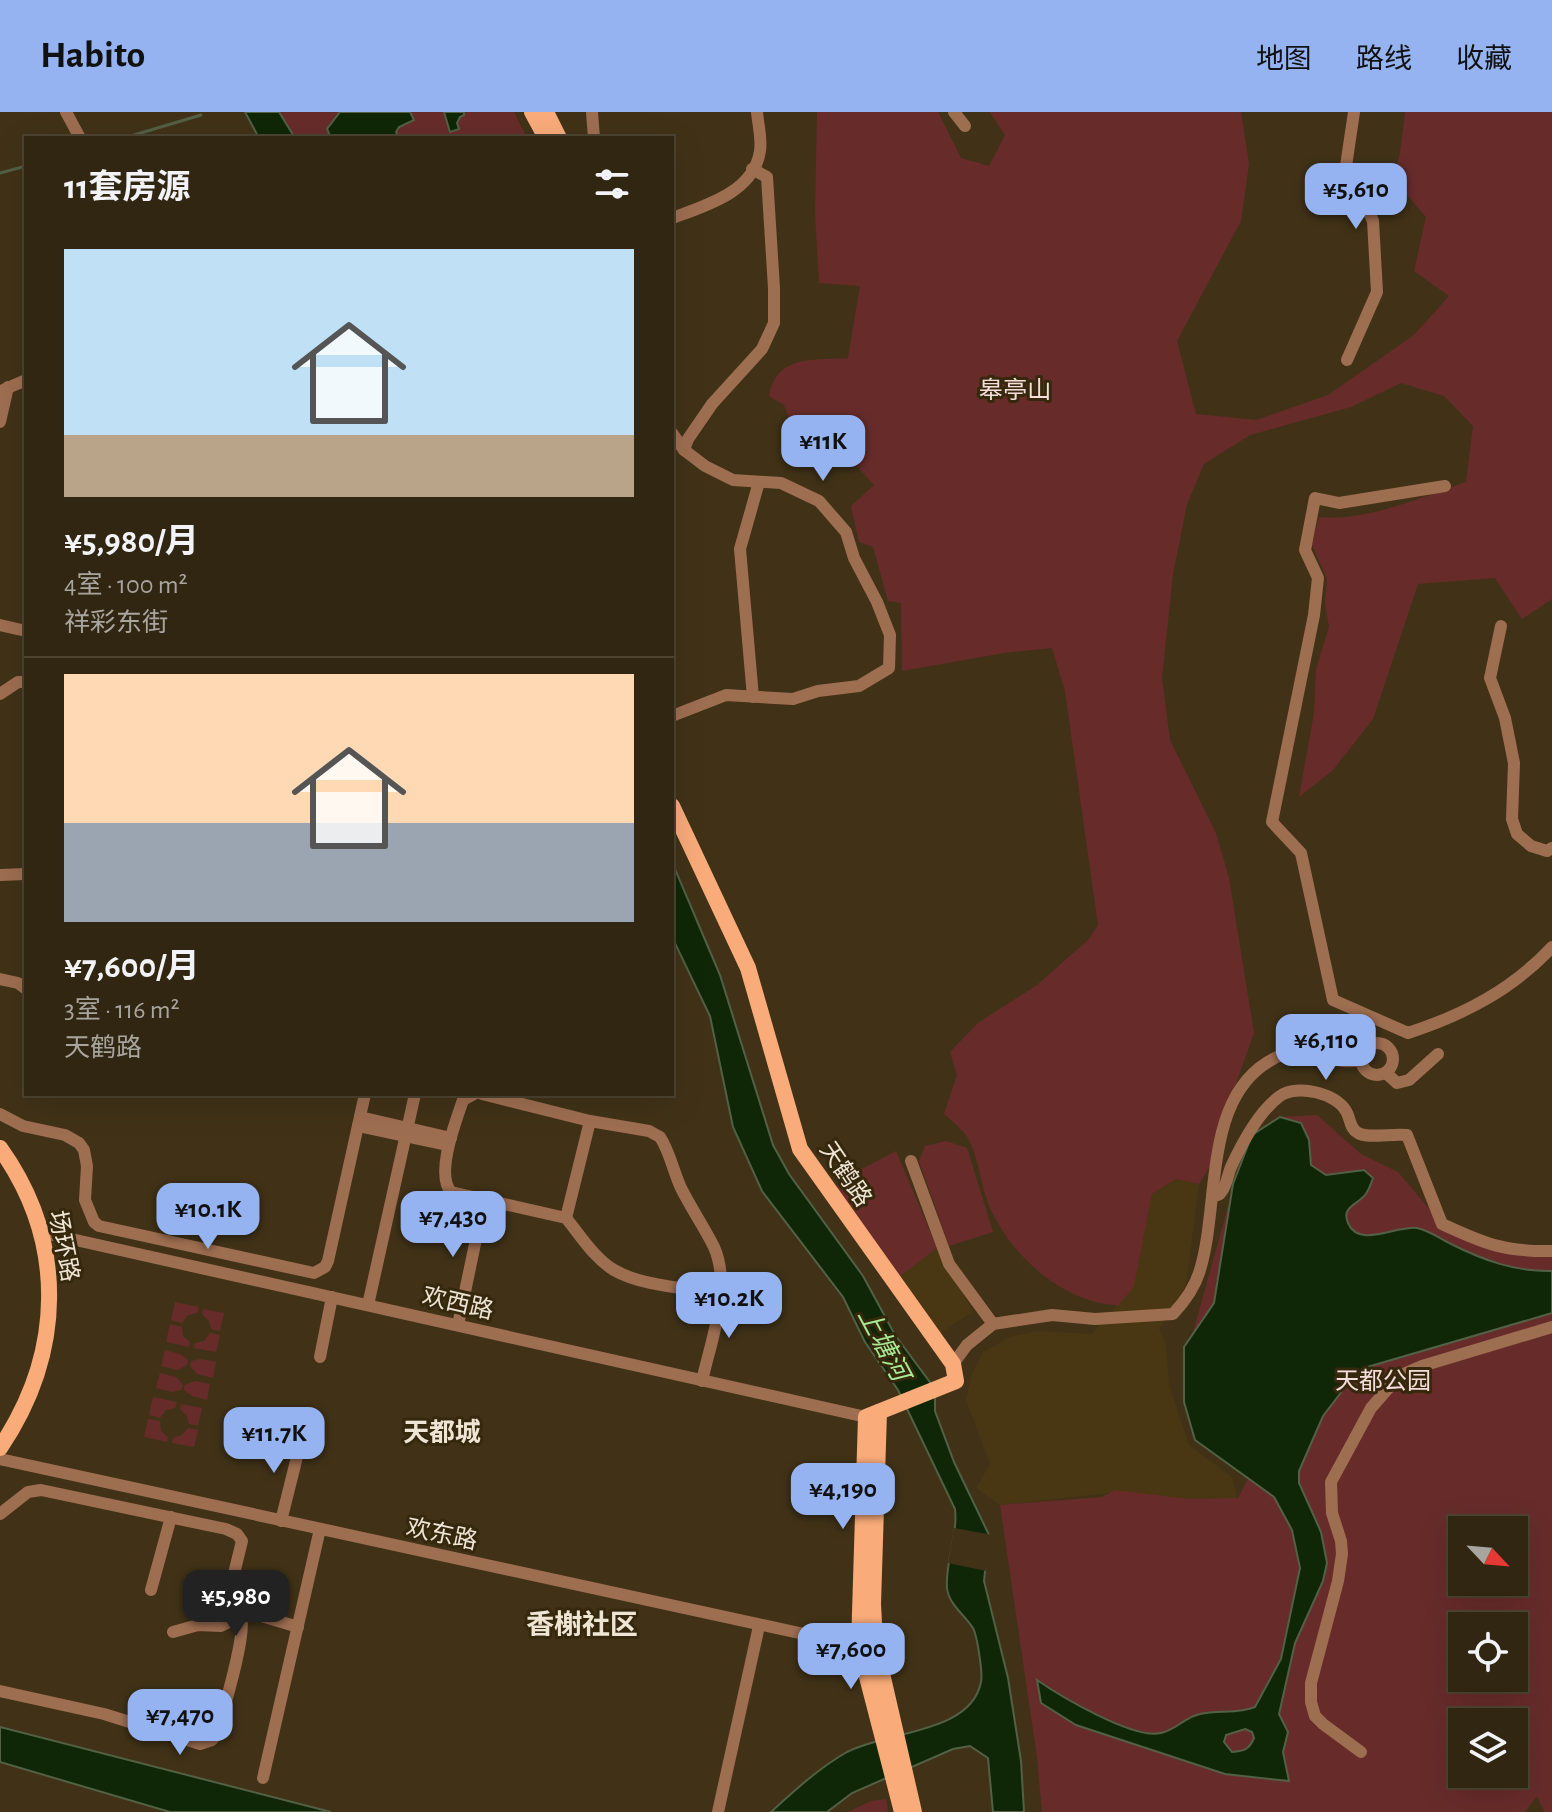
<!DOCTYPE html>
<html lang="zh">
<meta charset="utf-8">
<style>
:root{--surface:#312611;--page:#392e1a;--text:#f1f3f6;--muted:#a8a59f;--line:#4c4331;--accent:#95b2f1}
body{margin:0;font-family:"Alegreya Sans","Noto Sans SC",sans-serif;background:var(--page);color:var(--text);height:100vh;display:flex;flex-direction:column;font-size:30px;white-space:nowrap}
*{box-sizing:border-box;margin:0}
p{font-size:26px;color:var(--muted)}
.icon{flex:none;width:44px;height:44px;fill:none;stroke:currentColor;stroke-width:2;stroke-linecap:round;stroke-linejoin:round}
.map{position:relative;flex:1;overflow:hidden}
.sheet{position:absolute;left:24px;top:24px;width:650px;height:960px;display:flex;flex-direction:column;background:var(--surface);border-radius:0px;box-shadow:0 8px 32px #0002,0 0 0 2px var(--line)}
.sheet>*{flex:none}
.needle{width:52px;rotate:116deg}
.fabs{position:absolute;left:1448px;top:1404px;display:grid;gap:16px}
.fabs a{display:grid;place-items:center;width:80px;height:80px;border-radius:0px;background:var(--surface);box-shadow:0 8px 32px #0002,0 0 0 2px var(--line);font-size:40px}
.price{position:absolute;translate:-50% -68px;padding:0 18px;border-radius:16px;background:var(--accent);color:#111;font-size:26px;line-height:52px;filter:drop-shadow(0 2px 4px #0008)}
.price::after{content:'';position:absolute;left:50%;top:48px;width:24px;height:18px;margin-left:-12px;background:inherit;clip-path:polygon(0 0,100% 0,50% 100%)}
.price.on{background:#222;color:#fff}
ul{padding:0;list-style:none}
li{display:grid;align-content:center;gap:16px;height:424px;padding:0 40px}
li+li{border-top:2px solid var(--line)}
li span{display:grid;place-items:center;height:248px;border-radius:0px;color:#555}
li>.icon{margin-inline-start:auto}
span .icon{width:144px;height:144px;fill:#fffc;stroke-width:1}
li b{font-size:34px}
h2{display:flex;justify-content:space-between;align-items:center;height:96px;padding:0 40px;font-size:34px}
header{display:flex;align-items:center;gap:48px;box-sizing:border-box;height:112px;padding:0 40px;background:var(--accent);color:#111}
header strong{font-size:38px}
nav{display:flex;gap:44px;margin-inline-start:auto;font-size:28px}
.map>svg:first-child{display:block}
.built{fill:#493714}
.green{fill:#672c2a;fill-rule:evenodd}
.water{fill:#0f2707;stroke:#526045;stroke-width:2;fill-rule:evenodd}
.pier{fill:#413217}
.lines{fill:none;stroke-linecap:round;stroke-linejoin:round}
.stream{stroke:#526045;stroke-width:3}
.minor{stroke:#9e6e51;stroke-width:12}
.major{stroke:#f9ab7a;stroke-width:16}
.labels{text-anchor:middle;stroke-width:6;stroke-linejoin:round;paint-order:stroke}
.park-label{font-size:24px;fill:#f5dddb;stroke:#36280d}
.street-label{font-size:24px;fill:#eee5d5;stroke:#36280d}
.water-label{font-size:26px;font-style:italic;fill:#a7eb93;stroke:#36280d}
.neighbourhood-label{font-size:26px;font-weight:bold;fill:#eee5d5;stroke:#36280d}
.quarter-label{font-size:28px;font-weight:bold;fill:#eee5d5;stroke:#36280d}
</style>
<header>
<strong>Habito</strong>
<nav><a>地图</a><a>路线</a><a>收藏</a></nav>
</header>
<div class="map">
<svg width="1552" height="1700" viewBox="0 0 1552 1700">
<rect width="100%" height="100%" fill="#413217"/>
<!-- built -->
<g class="built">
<path d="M1176 1067 1199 1072 1186 1173 1159 1217 1166 1231 1169 1273 1189 1333 1233 1366 1237 1386 1224 1393 1115 1378 1109 1381 1000 1393 976 1376 990 1352 966 1288 972 1262 983 1240 1010 1225 1037 1219 1092 1222 1134 1173 1152 1082Z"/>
<path d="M937 1136 973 1199 939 1222 899 1165Z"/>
</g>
<!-- green -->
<g class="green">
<path d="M279 0H514L527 26H295Z"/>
<path d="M817 0H938L961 46 989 54 1005 23 990 0H1241L1249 52 1241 109 1177 229 1196 302 1256 308 1328 283 1414 223 1449 184 1414 159 1426 105 1393 67 1400 41 1405 0H1552V487L1522 507 1495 466 1418 472 1373 607 1333 658 1299 685 1314 601 1316 557 1329 515 1325 491 1327 467 1312 433 1319 405C1364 410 1423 385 1466 370L1473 314 1444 284 1401 271 1351 295 1250 323 1204 352 1187 392 1173 463 1162 566 1170 628 1216 721 1229 766 1254 921 1228 994 1214 1047 1199 1072 1176 1067 1152 1082 1134 1174 1119 1193C1067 1192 1017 1149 994 1104 981 1081 981 1052 969 1028 964 1018 952 1009 944 1002L957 963 950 940 978 911 1037 873 1089 827 1098 813 1065 579 1052 536 1004 541 902 559 901 491 888 489 873 435 859 430 851 394 874 373 823 317 798 329 784 293 769 284C777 241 816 249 848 246L860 174 819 171 815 103Z"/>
<path d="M1317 1003 1361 1042 1398 1060 1442 1112 1500 1136H1552V1700H1544L1537 1684 1525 1700H1042L1037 1645 1000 1393 1102 1385 1115 1378 1187 1387 1238 1386 1248 1367 1195 1328 1184 1290 1192 1224 1238 1059 1280 1005ZM1462 1418H1514V1470H1462ZM1462 1514H1514V1566H1462ZM1462 1610H1514V1662H1462Z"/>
<path d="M946 1029 967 1036 993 1120 949 1134 919 1049 925 1034Z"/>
<path d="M896 1039 937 1136 899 1165 834 1078 843 1067Z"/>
<path d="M175 1190 199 1195 197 1201 188 1203 182 1211 171 1208Z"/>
<path d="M203 1197 224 1201 220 1219 211 1217 209 1209 202 1202Z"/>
<path d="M170 1212 182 1215 183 1224 190 1230 189 1235 166 1230Z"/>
<path d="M210 1221 220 1223 216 1240 194 1236 195 1231 204 1229Z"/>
<path d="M165 1238 180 1242 188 1248 187 1253 177 1258 161 1254Z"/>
<path d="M200 1247 216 1250 213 1266 197 1262 190 1254 191 1249Z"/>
<path d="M160 1261 176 1265 183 1273 181 1278 172 1280 156 1276Z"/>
<path d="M195 1269 210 1272 207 1288 192 1284 184 1278 185 1273Z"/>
<path d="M153 1285 177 1290 175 1296 166 1298 160 1306 149 1303Z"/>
<path d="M181 1292 202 1296 198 1314 189 1312 187 1304 180 1297Z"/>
<path d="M148 1307 160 1309 161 1319 168 1325 167 1330 144 1325Z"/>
<path d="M188 1316 198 1318 194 1335 172 1331 173 1326 182 1323Z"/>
<path d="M886 1687 888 1700H848L871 1689Z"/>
</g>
<!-- water -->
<g class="water">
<path d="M245 0H279L295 26H259Z"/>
<path d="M340 0H410L414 8 399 15 396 20 399 26H331L327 17Z"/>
<path d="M444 0H464V3L460 5 457 11 459 17 450 20Z"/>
<path d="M672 750 720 863 773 1033 789 1062 863 1164 895 1223 935 1277V1299L954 1350 989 1423 984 1469 1008 1566 1021 1649 1024 1700H993L988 1646 970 1634 953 1637 852 1681 827 1700H771C795 1678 819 1656 847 1640 886 1619 971 1622 981 1570 983 1561 977 1523 973 1516 964 1502 949 1493 947 1476 945 1450 958 1424 955 1397L898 1278 865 1230 843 1185 762 1079 733 1015 710 904 672 825Z"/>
<path d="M1280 1005 1301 1011 1309 1028 1311 1053 1326 1063 1364 1058 1373 1066C1371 1072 1369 1078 1365 1083 1357 1093 1341 1095 1348 1111 1359 1137 1397 1113 1417 1116 1428 1118 1441 1127 1451 1132 1483 1148 1515 1160 1552 1159V1201L1364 1256 1356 1261 1323 1304 1299 1359V1371L1321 1420 1327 1451 1323 1469 1295 1531 1279 1602 1288 1620 1283 1640 1289 1669 1225 1662 1076 1613 1041 1591 1037 1568C1060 1584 1134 1628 1161 1621 1176 1618 1185 1605 1200 1602 1218 1598 1239 1602 1255 1595L1281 1547 1300 1456 1292 1418 1274 1385 1195 1328 1184 1290V1235L1214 1191 1233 1072 1252 1023ZM1245 1617 1252 1620 1254 1626C1249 1638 1244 1639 1232 1640L1224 1630 1226 1623Z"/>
<path d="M0 1615 331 1700H170L0 1650Z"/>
</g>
<!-- pier -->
<path class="pier" d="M954 1416 993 1423 986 1459 948 1451Z"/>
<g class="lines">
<!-- stream -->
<g class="stream">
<path d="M124 26 201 3"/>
<path d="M0 61 26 54"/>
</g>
<!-- minor -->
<g class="minor">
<path d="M66 0 80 26"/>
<path d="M592 0 594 26"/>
<path d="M954 0 965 14"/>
<path d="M672 106C705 94 754 80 760 39 762 27 758 12 757 0"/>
<path d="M1347 248 1377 180 1373 109 1346 54 1354 0"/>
<path d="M3 278 26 268"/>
<path d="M0 310 8 275"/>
<path d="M672 321 684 338"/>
<path d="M1445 374 1339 391 1315 386 1305 438 1318 466 1314 503 1272 710 1301 741 1333 888 1408 921C1463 903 1512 878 1552 835"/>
<path d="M0 513 26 519"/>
<path d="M1501 514 1490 566 1505 606 1514 651 1512 707 1517 722 1531 734 1547 739 1552 736"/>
<path d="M0 582 18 570H26"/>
<path d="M753 585 740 437 759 370"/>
<path d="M672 604 726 583 793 587 818 579 859 574 889 556 890 523 877 490 854 446 846 420 819 389 781 371 733 368 705 354 684 338 688 327 712 292 762 237 774 211V176L767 65 752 57"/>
<path d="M0 763 26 762"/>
<path d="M0 867 18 871 26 877"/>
<circle cx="1377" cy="947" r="16"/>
<path d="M1386 961 1397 971 1409 968 1438 942"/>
<path d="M474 982 463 988C456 1009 435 1062 451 1080L566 1106C580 1123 594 1146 614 1158 641 1174 688 1176 720 1182"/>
<path d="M482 982 590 1009 649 1019 660 1025C670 1040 673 1059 681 1076 691 1096 704 1115 714 1135 732 1176 711 1228 702 1269"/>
<path d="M0 1002 23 1014 65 1023 79 1031 84 1038 87 1054 85 1088 94 1110 99 1114 314 1161 325 1155 328 1149 365 982"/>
<path d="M360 1005 451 1026"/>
<path d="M358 1014 442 1032"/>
<path d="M911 1049 949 1152 993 1212"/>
<path d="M1212 1084C1218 1083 1219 1084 1222 1079 1227 1072 1228 1062 1231 1055 1242 1031 1258 1000 1280 984 1297 972 1336 981 1346 999 1351 1007 1349 1016 1358 1021 1368 1027 1393 1021 1407 1023L1442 1112C1485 1132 1505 1140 1552 1139"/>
<path d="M566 1106 590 1009"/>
<path d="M40 1120 866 1305"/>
<path d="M368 1193 415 982"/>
<path d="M458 1213 484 1089"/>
<path d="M320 1245 332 1185"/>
<path d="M953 1252 967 1233 993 1212 1052 1203 1095 1207 1173 1202C1185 1189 1194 1177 1199 1161 1222 1092 1199 974 1284 942 1311 932 1332 955 1361 948"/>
<path d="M0 1347 859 1534 865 1533"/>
<path d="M0 1402 28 1380 41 1378 226 1417 237 1422 242 1429 229 1482C231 1492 238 1496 241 1504 247 1523 223 1599 217 1622L212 1628 200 1632 104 1602 0 1579"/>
<path d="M281 1409 302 1325"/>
<path d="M151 1478 171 1405"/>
<path d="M173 1520 198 1513 221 1514 241 1504 258 1503 298 1515"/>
<path d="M1361 1640 1323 1612 1315 1604 1311 1590V1571L1338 1469 1342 1442 1341 1429 1332 1401 1331 1370 1371 1296 1399 1264 1422 1254 1552 1215"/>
<path d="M263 1666 320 1417"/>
<path d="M718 1700 759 1514"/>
</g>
<!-- major -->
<g class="major">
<path d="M532 0 546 26"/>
<path d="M546 0 559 26"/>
<path d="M672 694 748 856 800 1037 953 1252 956 1269 866 1305 859 1534 902 1700"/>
<path d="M0 1036C67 1130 64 1241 0 1336"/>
<path d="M879 1300 873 1492 875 1531 914 1700"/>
</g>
</g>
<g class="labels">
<!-- park labels -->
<g class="park-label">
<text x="1015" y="286">皋亭山</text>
<text x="1383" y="1277">天都公园</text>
</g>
<!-- street labels -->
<g class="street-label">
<text transform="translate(846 1062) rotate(56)" y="8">天鹤路</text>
<text transform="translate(64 1134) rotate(79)" y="8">场环路</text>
<text transform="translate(458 1191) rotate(13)" y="8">欢西路</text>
<text transform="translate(442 1422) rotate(12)" y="8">欢东路</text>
</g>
<!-- water labels -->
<g class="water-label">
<text transform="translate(884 1232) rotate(62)" y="9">上塘河</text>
</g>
<!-- neighbourhood labels -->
<g class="neighbourhood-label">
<text x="442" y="1329">天都城</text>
</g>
<!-- quarter labels -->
<g class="quarter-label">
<text x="582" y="1522">香榭社区</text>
</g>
</g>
</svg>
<div class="fabs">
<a><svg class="needle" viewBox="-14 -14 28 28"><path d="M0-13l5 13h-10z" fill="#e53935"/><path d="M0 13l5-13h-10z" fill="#a8a59f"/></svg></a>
<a><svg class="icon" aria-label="locate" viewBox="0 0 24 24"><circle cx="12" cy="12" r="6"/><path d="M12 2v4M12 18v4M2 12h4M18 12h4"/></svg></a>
<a><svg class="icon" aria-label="layers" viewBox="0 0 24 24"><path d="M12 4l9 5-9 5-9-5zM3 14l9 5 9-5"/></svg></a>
</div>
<b class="price" style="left:1356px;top:119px">¥5,610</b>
<b class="price" style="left:823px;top:371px">¥11K</b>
<b class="price" style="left:1326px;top:970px">¥6,110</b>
<b class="price" style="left:208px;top:1139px">¥10.1K</b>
<b class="price" style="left:453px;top:1147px">¥7,430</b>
<b class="price" style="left:729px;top:1228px">¥10.2K</b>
<b class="price" style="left:274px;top:1363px">¥11.7K</b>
<b class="price" style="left:843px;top:1419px">¥4,190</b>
<b class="price on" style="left:236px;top:1526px">¥5,980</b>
<b class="price" style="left:851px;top:1579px">¥7,600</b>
<b class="price" style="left:180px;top:1645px">¥7,470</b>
<section class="sheet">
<h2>11套房源<svg class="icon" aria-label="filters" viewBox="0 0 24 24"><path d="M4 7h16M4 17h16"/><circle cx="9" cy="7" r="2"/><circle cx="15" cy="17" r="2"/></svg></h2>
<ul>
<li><span style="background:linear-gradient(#bfe0f5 75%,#b9a48a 0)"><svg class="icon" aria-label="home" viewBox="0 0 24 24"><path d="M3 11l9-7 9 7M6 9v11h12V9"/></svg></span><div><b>¥5,980/月</b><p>4室 · 100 m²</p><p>祥彩东街</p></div></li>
<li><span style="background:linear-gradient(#ffd9b3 60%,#9aa5b1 0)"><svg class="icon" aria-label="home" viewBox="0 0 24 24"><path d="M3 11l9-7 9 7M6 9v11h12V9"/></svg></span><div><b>¥7,600/月</b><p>3室 · 116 m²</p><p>天鹤路</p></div></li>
</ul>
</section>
</div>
